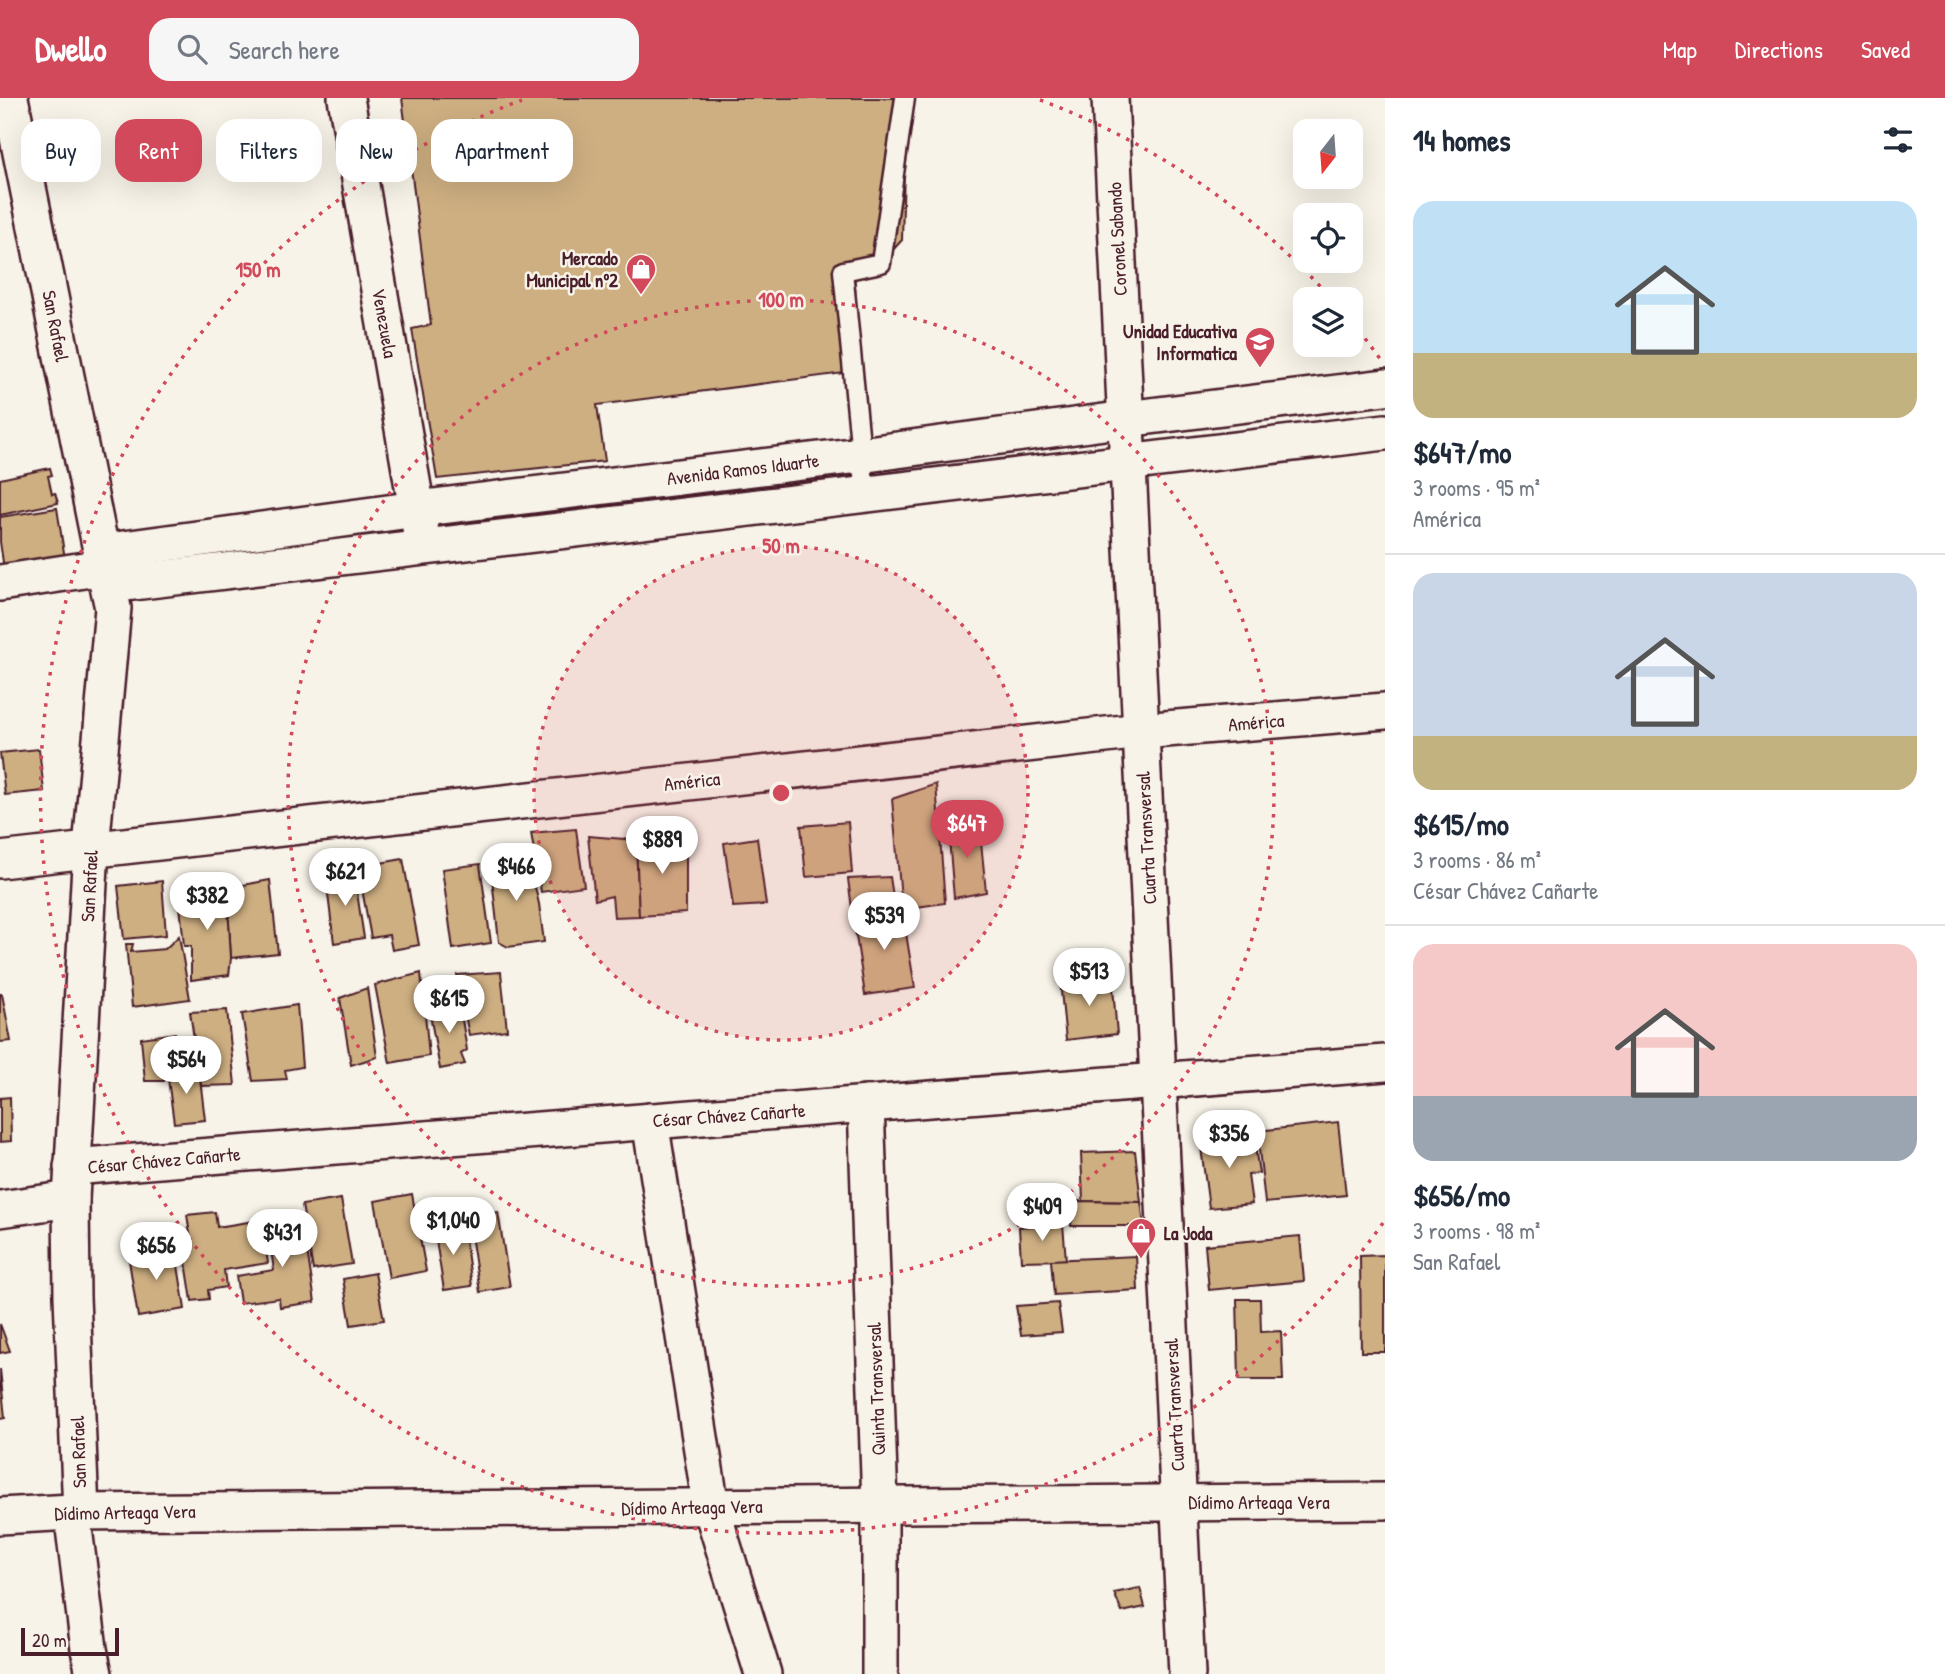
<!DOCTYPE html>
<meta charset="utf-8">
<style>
:root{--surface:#fff;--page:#f6f6f7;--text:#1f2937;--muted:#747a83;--line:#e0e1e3;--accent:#d1495b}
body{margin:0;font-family:"Patrick Hand",sans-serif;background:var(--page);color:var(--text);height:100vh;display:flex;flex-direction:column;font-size:26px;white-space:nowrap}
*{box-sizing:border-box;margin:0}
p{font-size:23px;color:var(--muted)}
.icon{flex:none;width:38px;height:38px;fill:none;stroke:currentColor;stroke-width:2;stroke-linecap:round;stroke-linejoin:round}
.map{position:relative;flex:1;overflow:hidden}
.panel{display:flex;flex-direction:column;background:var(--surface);width:560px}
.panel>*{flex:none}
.top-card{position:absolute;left:21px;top:21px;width:665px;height:63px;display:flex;gap:14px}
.needle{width:46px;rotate:197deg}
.tools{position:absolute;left:1293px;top:21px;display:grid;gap:14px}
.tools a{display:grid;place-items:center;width:70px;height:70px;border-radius:14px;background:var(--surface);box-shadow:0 7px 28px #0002;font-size:35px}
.scale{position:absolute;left:21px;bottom:18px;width:98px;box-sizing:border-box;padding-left:7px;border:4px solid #4a1f2b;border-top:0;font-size:19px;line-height:24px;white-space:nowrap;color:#4a1f2b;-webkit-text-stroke:5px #f7f3e8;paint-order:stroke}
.price{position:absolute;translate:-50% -60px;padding:0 16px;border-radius:24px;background:#fff;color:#222;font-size:23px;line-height:46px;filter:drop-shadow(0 2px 4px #0008)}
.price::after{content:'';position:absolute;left:50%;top:42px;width:21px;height:16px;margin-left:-10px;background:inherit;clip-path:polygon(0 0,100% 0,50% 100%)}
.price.current{background:var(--accent);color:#fff}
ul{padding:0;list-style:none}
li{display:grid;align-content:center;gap:14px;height:371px;padding:0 28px}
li+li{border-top:2px solid var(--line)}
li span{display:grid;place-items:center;height:217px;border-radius:21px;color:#555}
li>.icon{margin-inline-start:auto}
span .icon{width:126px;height:126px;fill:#fffc;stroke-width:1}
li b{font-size:30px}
h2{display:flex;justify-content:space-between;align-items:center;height:84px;padding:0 28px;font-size:30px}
.tag{padding:0 24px;border-radius:21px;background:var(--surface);box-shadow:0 7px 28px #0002;font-size:24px;line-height:63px}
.tag.current{background:var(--accent);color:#fff}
header{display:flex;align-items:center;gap:42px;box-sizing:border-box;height:98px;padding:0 35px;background:var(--accent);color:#fff}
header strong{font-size:33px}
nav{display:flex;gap:38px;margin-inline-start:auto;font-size:24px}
.search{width:490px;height:63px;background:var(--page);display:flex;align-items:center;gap:18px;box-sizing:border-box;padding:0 24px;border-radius:21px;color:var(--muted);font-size:26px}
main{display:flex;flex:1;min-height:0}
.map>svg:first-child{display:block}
.building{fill:#ceaf82;stroke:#4a1f2b;stroke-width:2}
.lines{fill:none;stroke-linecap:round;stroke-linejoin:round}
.lane-casing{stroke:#4a1f2b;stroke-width:23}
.street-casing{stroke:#4a1f2b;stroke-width:40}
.lane{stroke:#f7f3e8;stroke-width:18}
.street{stroke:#f7f3e8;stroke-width:35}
.ring{fill:none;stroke:#d1495b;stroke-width:3.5;stroke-dasharray:3.5 7}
.labels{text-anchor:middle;stroke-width:5;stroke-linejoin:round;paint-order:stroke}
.street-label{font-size:19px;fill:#4a1f2b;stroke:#f7f3e8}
.poi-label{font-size:19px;font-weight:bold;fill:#4a1f2b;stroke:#f7f3e8;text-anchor:end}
.centre{fill:#d1495b;stroke:#f7f3e8;stroke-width:3.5}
.ring-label{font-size:21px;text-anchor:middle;font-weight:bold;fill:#d1495b;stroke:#f7f3e8;stroke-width:5;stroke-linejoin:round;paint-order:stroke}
</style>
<header>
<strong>Dwello</strong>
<div class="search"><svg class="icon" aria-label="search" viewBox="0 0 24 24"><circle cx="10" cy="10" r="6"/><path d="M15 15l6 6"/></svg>Search here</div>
<nav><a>Map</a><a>Directions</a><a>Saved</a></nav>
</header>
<main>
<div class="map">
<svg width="1385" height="1576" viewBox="0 0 1385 1576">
<rect width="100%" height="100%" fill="#f7f3e8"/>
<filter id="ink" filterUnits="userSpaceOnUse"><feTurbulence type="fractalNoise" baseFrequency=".0143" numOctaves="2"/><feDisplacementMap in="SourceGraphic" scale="14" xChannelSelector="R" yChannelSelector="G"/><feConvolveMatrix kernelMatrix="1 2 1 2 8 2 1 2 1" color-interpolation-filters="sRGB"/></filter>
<g filter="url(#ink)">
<!-- building -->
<g class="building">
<path d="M402 0H906L902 142 881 165 854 170 860 273 597 307 605 363 437 381 412 231 431 227Z"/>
<path d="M50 370 52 377 48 378 52 396 55 395 58 405 0 417V381Z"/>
<path d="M57 410 65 461 4 471 0 444V419Z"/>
<path d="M39 651 44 693 5 697 0 655Z"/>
<path d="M936 686 945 805 902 811 892 701Z"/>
<path d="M848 724 852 775 806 779 801 728Z"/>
<path d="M979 724 986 794 954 800 948 728Z"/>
<path d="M576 731 584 788 541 794 531 735Z"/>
<path d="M588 738 636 742 639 818 614 819 612 798 595 802Z"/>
<path d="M686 738V815L639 818 636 742Z"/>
<path d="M757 740 766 807 733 809 724 745Z"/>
<path d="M528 759 539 806 544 844 508 849 499 844 490 762Z"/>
<path d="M403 761 419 847 392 852 389 837 371 840 358 769Z"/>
<path d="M480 766 491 845 453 851 442 771Z"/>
<path d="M354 775 364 840 334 845 326 780Z"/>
<path d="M890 779 895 812 853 818 848 781Z"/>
<path d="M270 782 278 855 231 860 227 790Z"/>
<path d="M162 783 166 837 124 841 118 788Z"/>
<path d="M227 790 231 860 229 877 191 882V848H184L179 797Z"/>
<path d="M902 811 915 890 865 897 853 818Z"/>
<path d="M179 838 190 901 132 909 126 846H133L131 854 165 851Z"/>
<path d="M501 874 507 932 469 937 457 877Z"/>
<path d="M421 875 429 958 390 965 375 887Z"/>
<path d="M1112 878 1117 936 1066 942 1060 883Z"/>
<path d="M367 890 377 959 351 967 340 900Z"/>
<path d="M0 896H2L11 943 0 944Z"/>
<path d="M459 903 467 952 461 956 465 966 440 971 429 911Z"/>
<path d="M297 907 302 969 285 972 287 981 253 983 242 916Z"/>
<path d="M227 912 235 987 201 988 190 914Z"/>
<path d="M175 935 185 973 167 974 164 983H145L141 940Z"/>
<path d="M199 972 205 1022 174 1025 167 974Z"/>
<path d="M10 999 11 1043 0 1044V1000Z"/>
<path d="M1338 1024 1346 1097 1265 1105 1257 1033Z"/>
<path d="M1253 1036 1259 1075 1248 1077 1252 1106 1209 1110 1200 1042Z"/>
<path d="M1135 1053 1141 1104 1083 1103 1081 1055Z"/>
<path d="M412 1096 426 1173 389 1180 375 1103Z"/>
<path d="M341 1101 352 1166 313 1172 302 1107Z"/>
<path d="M1073 1103 1141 1104 1144 1128H1071Z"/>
<path d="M215 1114 217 1129 261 1122 268 1165 224 1172 226 1189 208 1192 209 1201 192 1203 184 1151 192 1149 187 1117Z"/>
<path d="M498 1114 510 1189 480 1194 468 1118Z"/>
<path d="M302 1120 315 1204 280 1209 279 1200 240 1205 236 1178 274 1172 267 1125Z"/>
<path d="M463 1126 472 1188 444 1192 434 1130Z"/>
<path d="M1063 1126 1066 1162 1021 1163 1019 1129Z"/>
<path d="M1300 1138 1304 1183 1209 1192 1205 1147Z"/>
<path d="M175 1149 185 1211 138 1219 128 1156Z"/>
<path d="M1385 1157V1254H1361L1360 1158Z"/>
<path d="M1136 1158 1138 1192 1054 1197 1051 1162Z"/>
<path d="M375 1175 384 1222 351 1227 343 1181Z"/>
<path d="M1237 1201H1260L1261 1234 1281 1233 1283 1282H1239Z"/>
<path d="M1058 1205 1062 1234 1021 1237 1016 1208Z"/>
<path d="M0 1226 10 1253 0 1255Z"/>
<path d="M0 1271 5 1320 0 1321Z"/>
<path d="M1140 1490 1145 1509 1122 1514 1114 1495Z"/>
</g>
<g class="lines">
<!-- lane casing -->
<g class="lane-casing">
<path id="lane" d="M865 396 843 173 881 165 905 0"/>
</g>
<!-- street casing -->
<g class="street-casing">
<g id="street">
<path d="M10 0 108 487 1385 334"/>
<path d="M346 0 421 435"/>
<path d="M1110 0 1187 1576"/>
<path d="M101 454 417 411 860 357 1126 321 1385 289"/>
<path d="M0 485 104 469 113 510 91 750 71 1101 72 1199 81 1414H72L89 1551 94 1576"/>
<path d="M0 762 1141 633 1385 613"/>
<path d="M866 1006 880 1407V1576"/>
<path d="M650 1023 711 1409 763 1576"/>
<path d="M72 1069 1385 965"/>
<path d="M0 1111 71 1101"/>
<path d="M0 1418 72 1414 1385 1403"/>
</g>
</g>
<!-- lane -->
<use href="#lane" class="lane"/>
<!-- street -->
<use href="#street" class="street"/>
</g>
</g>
<!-- distance rings -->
<circle cx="781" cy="695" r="247" fill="#d1495b" fill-opacity=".12"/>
<g class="ring">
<circle cx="781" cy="695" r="247"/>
<circle cx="781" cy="695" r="493"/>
<path d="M1383 1125A740 740 0 1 1 522 2M1040 2A740 740 0 0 1 1331 200M1352 224A740 740 0 0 1 1383 265"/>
</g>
<!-- icons -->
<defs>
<g id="shop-pin" transform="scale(1.575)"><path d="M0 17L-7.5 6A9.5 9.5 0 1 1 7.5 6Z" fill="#d1495b" stroke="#f7f3e8"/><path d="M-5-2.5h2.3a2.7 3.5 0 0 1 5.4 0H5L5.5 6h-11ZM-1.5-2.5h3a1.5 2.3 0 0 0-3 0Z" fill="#fff"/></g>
<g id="school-pin" transform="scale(1.575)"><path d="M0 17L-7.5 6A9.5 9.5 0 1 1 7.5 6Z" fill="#d1495b" stroke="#f7f3e8"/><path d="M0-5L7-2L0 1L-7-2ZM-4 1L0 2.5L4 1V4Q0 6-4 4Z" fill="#fff"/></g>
</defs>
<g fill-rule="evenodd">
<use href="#shop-pin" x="641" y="171"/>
<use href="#school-pin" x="1260" y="244"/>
<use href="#shop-pin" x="1141" y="1135"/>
</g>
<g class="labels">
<!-- street labels -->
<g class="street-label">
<text transform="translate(1117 141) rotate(-93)" y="7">Coronel Sabando</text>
<text transform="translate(385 225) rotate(80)" y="7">Venezuela</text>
<text transform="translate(56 228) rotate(79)" y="7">San Rafael</text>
<text transform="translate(743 371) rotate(-7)" y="7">Avenida Ramos Iduarte</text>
<text transform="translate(1256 624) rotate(-5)" y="7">América</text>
<text transform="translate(692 683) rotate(-6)" y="7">América</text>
<text transform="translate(1146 740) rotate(-93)" y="7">Cuarta Transversal</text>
<text transform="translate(89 788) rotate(-87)" y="7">San Rafael</text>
<text transform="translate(729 1017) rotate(-4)" y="7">César Chávez Cañarte</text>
<text transform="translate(164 1062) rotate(-5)" y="7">César Chávez Cañarte</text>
<text transform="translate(876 1291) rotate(-92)" y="7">Quinta Transversal</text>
<text transform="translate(1174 1307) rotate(-93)" y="7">Cuarta Transversal</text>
<text transform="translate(78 1354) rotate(-92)" y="7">San Rafael</text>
<text x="1259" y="1411">Dídimo Arteaga Vera</text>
<text transform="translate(692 1409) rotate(-1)" y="7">Dídimo Arteaga Vera</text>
<text transform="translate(125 1414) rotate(-1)" y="7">Dídimo Arteaga Vera</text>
</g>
<!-- poi labels -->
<g class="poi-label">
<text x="618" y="167">Mercado<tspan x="618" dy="22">Municipal nº2</tspan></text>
<text x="1237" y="240">Unidad Educativa<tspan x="1237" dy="22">Informatica</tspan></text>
<text x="1164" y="1142" text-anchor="start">La Joda</text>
</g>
</g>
<circle cx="781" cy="695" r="10" class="centre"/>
<g class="ring-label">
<text x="258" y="179">150 m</text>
<text x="781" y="209">100 m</text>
<text x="781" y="455">50 m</text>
</g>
</svg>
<div class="tools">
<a><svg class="needle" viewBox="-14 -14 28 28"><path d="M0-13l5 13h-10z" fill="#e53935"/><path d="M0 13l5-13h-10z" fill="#747a83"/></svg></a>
<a><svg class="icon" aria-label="locate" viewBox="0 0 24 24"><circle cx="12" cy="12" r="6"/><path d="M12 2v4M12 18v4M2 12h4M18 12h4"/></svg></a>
<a><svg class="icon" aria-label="layers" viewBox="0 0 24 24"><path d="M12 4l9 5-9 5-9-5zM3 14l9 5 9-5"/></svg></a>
</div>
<div class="scale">20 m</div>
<b class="price current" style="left:967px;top:762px">$647</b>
<b class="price" style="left:662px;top:778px">$889</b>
<b class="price" style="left:516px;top:805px">$466</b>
<b class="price" style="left:345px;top:810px">$621</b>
<b class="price" style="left:207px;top:834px">$382</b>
<b class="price" style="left:884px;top:854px">$539</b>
<b class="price" style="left:1089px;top:910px">$513</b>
<b class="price" style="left:449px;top:937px">$615</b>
<b class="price" style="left:186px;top:998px">$564</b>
<b class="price" style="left:1229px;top:1072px">$356</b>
<b class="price" style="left:1042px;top:1145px">$409</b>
<b class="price" style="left:453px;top:1159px">$1,040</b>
<b class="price" style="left:282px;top:1171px">$431</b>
<b class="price" style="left:156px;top:1184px">$656</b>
<div class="top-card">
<a class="tag">Buy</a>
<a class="tag current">Rent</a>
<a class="tag">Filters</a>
<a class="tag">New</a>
<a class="tag">Apartment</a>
</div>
</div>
<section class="panel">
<h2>14 homes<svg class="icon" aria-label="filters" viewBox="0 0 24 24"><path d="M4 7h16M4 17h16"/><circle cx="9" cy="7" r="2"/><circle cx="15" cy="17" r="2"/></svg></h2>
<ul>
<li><span style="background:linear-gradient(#bfe0f5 70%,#c2b280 0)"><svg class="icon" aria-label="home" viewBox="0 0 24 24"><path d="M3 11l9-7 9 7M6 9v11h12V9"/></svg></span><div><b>$647/mo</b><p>3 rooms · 95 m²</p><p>América</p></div></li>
<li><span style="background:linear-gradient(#c9d6e8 75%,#c2b280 0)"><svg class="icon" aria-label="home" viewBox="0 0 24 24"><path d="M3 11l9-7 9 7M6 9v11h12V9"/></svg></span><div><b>$615/mo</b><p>3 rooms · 86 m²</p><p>César Chávez Cañarte</p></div></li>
<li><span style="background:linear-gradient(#f6c9c9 70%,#9aa5b1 0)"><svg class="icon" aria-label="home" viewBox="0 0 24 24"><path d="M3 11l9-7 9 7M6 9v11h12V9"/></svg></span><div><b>$656/mo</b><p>3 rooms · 98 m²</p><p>San Rafael</p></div></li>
</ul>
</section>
</main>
